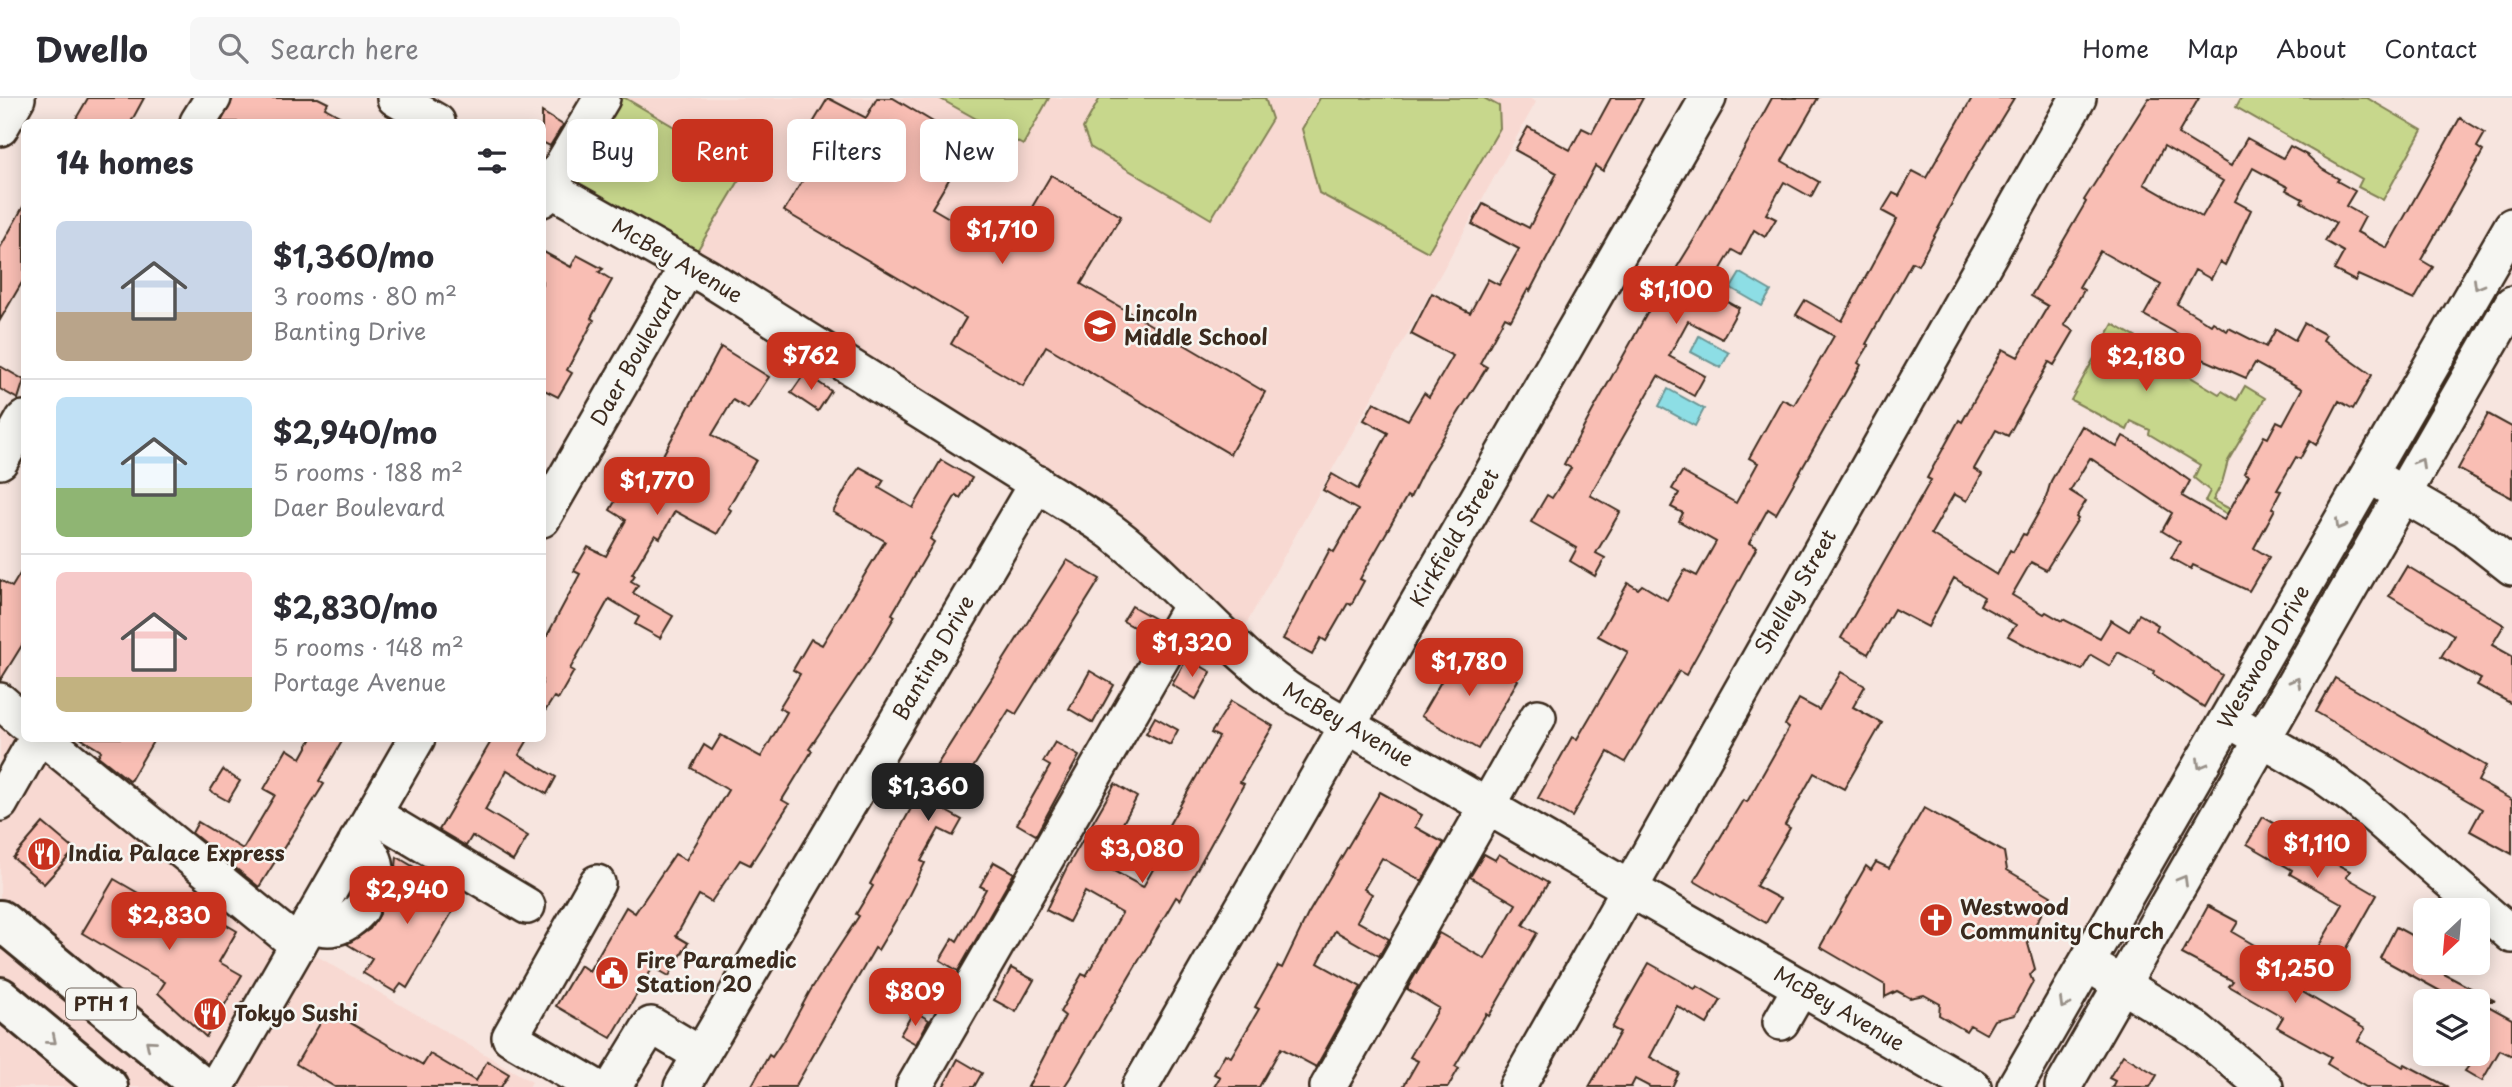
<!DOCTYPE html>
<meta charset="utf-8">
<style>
:root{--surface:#fff;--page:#f7f7f7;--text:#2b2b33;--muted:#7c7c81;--line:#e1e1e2;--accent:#c8321e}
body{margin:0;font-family:"Playpen Sans",sans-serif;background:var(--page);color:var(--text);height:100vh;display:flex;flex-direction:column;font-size:26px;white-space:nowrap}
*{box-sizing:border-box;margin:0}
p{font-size:23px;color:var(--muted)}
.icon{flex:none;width:38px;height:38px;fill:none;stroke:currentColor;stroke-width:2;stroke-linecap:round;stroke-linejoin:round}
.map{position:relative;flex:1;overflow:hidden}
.panel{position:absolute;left:21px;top:21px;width:525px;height:623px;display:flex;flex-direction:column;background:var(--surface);border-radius:10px;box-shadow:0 4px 18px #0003}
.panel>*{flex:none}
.top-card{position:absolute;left:567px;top:21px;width:665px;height:63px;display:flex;gap:14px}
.needle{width:46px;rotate:206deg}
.fabs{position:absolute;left:2413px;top:800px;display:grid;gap:14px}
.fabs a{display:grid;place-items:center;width:77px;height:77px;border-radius:10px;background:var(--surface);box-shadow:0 4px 18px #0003;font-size:35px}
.price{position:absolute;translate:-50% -60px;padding:0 16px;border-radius:14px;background:var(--accent);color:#fff;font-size:23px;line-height:46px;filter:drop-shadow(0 2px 4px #0008)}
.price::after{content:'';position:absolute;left:50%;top:42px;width:21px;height:16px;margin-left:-10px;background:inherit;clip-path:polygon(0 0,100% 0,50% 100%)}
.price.selected{background:#222;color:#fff}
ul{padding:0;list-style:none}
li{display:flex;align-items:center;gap:21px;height:175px;padding:0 35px}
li+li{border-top:2px solid var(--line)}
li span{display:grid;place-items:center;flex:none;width:196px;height:140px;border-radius:10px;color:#555}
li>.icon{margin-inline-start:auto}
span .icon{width:84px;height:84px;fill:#fffc;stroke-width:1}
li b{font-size:30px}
h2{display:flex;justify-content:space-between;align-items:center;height:84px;padding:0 35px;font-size:30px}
.tag{padding:0 24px;border-radius:10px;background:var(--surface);box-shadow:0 4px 18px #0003;font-size:24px;line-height:63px}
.tag.selected{background:var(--accent);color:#fff}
header{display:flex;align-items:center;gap:42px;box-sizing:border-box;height:98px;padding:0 35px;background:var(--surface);border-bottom:2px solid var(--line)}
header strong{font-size:33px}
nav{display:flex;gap:38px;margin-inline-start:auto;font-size:24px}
.search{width:490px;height:63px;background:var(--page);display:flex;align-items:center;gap:18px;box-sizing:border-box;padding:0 24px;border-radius:10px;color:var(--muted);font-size:26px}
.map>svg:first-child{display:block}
.built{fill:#f8d9d2}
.green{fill:#c7d78c;stroke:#818055;stroke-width:2}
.water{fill:#8ddee5;stroke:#6c9695;stroke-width:2}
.building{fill:#f9beb4;stroke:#3b2a1e;stroke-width:2;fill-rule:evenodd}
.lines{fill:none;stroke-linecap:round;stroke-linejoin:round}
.minor-casing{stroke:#3b2a1e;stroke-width:40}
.highway-casing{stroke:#3b2a1e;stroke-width:44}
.minor{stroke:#f6f6f2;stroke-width:35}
.highway{stroke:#f6f6f2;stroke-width:38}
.oneway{stroke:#989088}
.labels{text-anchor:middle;stroke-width:5;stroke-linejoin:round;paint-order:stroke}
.shield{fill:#f6f6f2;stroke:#73675e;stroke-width:2}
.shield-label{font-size:19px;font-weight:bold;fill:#3b2a1e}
.street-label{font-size:21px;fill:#3b2a1e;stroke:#f6f6f2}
.poi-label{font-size:21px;font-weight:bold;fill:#3b2a1e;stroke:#f6f6f2;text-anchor:start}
</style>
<header>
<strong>Dwello</strong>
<div class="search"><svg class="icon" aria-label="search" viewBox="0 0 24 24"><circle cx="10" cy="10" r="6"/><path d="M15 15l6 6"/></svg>Search here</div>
<nav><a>Home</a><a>Map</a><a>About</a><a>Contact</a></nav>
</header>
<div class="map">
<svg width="2512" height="989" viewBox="0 0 2512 989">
<rect width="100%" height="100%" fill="#f7e5df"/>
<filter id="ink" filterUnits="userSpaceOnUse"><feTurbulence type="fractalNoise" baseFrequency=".0143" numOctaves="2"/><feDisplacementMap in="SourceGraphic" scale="14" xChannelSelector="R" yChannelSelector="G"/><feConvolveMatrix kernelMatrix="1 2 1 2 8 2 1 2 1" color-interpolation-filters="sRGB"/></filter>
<g filter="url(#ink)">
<!-- built -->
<g class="built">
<path d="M625 0H939L1023 47 1049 0H1529L1536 4 1233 550 1192 507 688 168 745 71Z"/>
<path d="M0 603 298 847 532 984 529 989H0Z"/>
</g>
<!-- green -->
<g class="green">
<path d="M609 0H625L746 71 688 168 549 89Z"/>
<path d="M939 0H1049L1023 47Z"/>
<path d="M1100 0H1265L1272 21 1211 121 1090 49 1083 30Z"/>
<path d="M1320 0H1484L1499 8 1500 30 1428 154 1319 95 1302 31Z"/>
<path d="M2241 0H2367L2422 32 2383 102 2358 89 2362 81 2236 9Z"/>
<path d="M2113 226 2166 257 2164 263 2219 296 2222 293 2237 302 2245 288 2265 300 2228 363 2222 385 2213 402 2230 411 2227 416 2205 403 2210 393 2194 380 2200 367 2149 336 2150 332 2131 323 2127 332 2071 302Z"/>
</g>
<!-- water -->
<g class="water">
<path d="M1740 175 1771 193 1762 208 1731 190Z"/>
<path d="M1699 238 1729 255 1721 270 1691 254Z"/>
<path d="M1668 291 1704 311 1695 328 1659 308Z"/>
</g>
<!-- building -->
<g class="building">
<path d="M88 0H144L131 24H74Z"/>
<path d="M233 0H318L328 5 325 10 350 24H221Z"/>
<path d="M828 0 866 20 877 0H893L970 46 932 110 1006 153 1051 77 1121 118 1081 186 1265 294 1230 356 1046 248 1023 288 951 246 966 220 784 113 810 70 792 60Z"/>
<path d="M1611 0H1643L1603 73 1595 68 1530 193 1528 191 1511 222 1505 219 1480 265 1487 269 1426 367 1410 400 1407 398 1360 481 1364 483 1351 507 1348 505 1326 543 1321 540 1312 557 1283 541 1330 451 1334 454 1358 412 1323 392 1332 376 1358 391 1388 335 1364 322 1374 304 1408 322 1424 295 1429 299 1453 258 1411 236 1432 195 1470 215 1488 181 1499 187 1519 151 1472 126 1483 106 1529 130 1557 75 1515 52 1528 29 1570 52 1582 30 1592 35Z"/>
<path d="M1772 0H1818L1782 63 1819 84 1811 99 1784 84 1766 116 1776 121 1765 139 1754 132 1741 157 1732 152 1708 193 1739 210 1722 241 1688 223 1669 258 1705 278 1694 298 1658 278 1590 397 1620 414 1596 455 1605 460 1595 478 1570 463 1577 450 1531 424 1547 397 1552 400 1571 370 1564 366 1592 314 1659 194 1661 195 1695 140Z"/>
<path d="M1972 0H2014L1973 67 1918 167 1912 164 1866 246 1869 247 1858 265 1861 267 1776 416 1768 411 1749 445 1757 449 1686 577 1679 573 1625 664 1608 654 1572 719 1538 700 1572 639 1577 641 1628 554 1598 538 1628 485 1638 491 1642 487 1667 502 1685 472 1697 478 1716 444 1679 423 1683 415 1671 409 1679 395 1672 391 1682 374 1736 405 1758 365 1749 360 1782 301 1794 307 1834 238 1796 217 1805 202 1842 223 1897 121 1882 113 1893 95 1899 98 1913 73 1926 80Z"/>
<path d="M2149 0H2199L2178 36 2231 68 2247 40 2283 60 2290 48 2307 57 2322 71 2339 81 2337 83 2355 93 2346 108 2365 119 2357 134 2387 150 2460 20 2485 35 2477 49 2483 53 2421 162 2433 169 2414 202 2358 177 2355 183 2334 172 2344 154 2325 143 2336 125 2301 104 2303 101 2286 92 2288 89 2253 70 2235 103 2251 112 2225 167 2220 164 2211 181 2195 172 2177 206 2211 227 2213 224 2227 233 2229 230 2266 249 2276 231 2295 242 2304 225 2326 237 2323 242 2372 277 2353 311 2339 303 2316 347 2310 343 2300 361 2296 359 2277 392 2281 393 2272 410 2275 411 2254 450 2269 459 2249 493 2193 467 2191 471 2171 460 2180 444 2162 433 2172 415 2090 360 2070 393 2086 403 2076 419 2078 421 2046 472 2031 464 2012 497 2044 516 2046 514 2062 523 2063 521 2100 540 2111 522 2129 533 2139 516 2158 527 2156 532 2222 577 2204 609 2153 576 2154 573 2118 554 2110 568 2091 557 2082 572 2027 548 2008 538 2016 527 1980 507 1984 499 1954 480 1928 529 1894 511 1868 556 1841 540 1931 382 1927 380 1959 322 1962 324 2003 251 2018 259 2048 208 2031 198 2086 104 2084 102ZM2164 48 2223 83 2202 119 2144 86ZM2100 153 2161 187 2144 217 2180 237 2173 248 2246 280 2255 265 2302 291 2283 326 2277 323 2268 340 2264 338 2244 375 2249 377 2224 422 2182 398 2190 383 2141 348 2123 338 2117 349 2082 328 2051 383 2045 403 2026 437 2023 436 2013 454 2010 452 1997 477 1931 436 1954 396 1967 403 1982 376 1974 371 1996 332 2008 338 2049 264 2054 267 2074 233 2064 227 2084 192 2079 189Z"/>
<path d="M542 14 563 27 550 48 542 44Z"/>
<path d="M24 107V181L0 222V150Z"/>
<path d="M542 153 571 169 577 157 603 171 599 174 612 182 591 220 594 222 567 272 572 275 558 299 542 291Z"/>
<path d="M721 249 769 279 748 311 733 302 712 337 756 362 728 410 731 412 717 436 675 413 660 440 655 437 632 476 635 477 631 483 638 487 633 495 673 518 660 540 635 526 639 519 609 501 570 571 574 573 558 601 554 599 542 618V547L580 476 574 473 588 449 606 458 626 422 610 412 624 388 641 398Z"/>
<path d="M0 268 24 282 18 301 0 291Z"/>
<path d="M805 275 831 293 818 313 791 295Z"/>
<path d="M2488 316 2512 329V400L2458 371Z"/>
<path d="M941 362 972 380 960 400 956 397 930 441 934 444 892 516 895 518 872 557 809 651 812 653 782 702 789 706 750 767 740 762 711 804 699 797 676 838 688 845 669 878 653 869 611 940 556 908 580 867 589 873 626 809 635 815 675 756 686 762 728 692 691 670 704 647 712 652 721 637 761 659 787 614 779 610 800 576 793 572 811 541 822 547 885 443 833 414 851 381 860 369 884 382 879 390 913 410Z"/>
<path d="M1067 462 1100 481 1016 616 1009 612 946 713 962 722 953 738 939 731 921 763 925 765 900 815 878 852 875 850 795 989H751L769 957 772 959 784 941 810 893 859 818 856 816 873 788 870 786 921 692Z"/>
<path d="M2407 468 2504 527 2492 547 2512 558V606L2477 587 2481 581 2441 559 2454 537 2389 498Z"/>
<path d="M24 469V544L0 583V482L12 489Z"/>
<path d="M1132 508 1155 521 1146 536 1123 523Z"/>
<path d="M1461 549 1518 582 1478 651 1421 618Z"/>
<path d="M1187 560 1211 574 1196 601 1172 587Z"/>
<path d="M1090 573 1114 587 1093 625 1069 611Z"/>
<path d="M1841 574 1865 588 1853 609 1882 625 1844 691 1814 675 1785 727 1790 730 1756 788 1780 801 1766 825 1694 783 1743 702 1747 704 1789 630 1785 627 1799 601 1819 612Z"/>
<path d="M2335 580 2486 668 2478 683 2512 702V756L2470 733 2482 711 2316 614Z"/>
<path d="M1231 603 1273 628 1240 684 1244 686 1180 802 1176 799 1070 980 1064 989H1028L1065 918 1060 914 1082 876 1086 878 1122 815 1085 794 1069 824 1046 812 1066 771 1115 686 1137 699 1101 766 1143 789 1173 736 1166 732 1219 639 1211 635Z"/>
<path d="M1155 619 1178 632 1170 647 1146 635Z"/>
<path d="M80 640H155L130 683 98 658 101 653Z"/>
<path d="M312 640H344L319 683 324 686 259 789 192 735 198 724 243 751 275 697 264 691 287 651 301 660Z"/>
<path d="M493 640H529L519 657 556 679 547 696 507 672 485 712 528 738 513 763 472 738 466 748 439 732Z"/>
<path d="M1055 644 1079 658 1036 737 1017 726 1050 668 1043 664Z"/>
<path d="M223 672 240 683 228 703 210 693Z"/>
<path d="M1380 694 1422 717 1415 729 1444 745 1422 783 1382 760 1364 791 1372 796 1357 823 1389 841 1379 858 1335 833 1318 865 1361 889 1316 969 1281 950 1259 989H1214L1220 979 1214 976 1225 956 1231 959 1259 911 1255 909 1278 868 1282 870 1308 816Z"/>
<path d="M1924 710 2004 754 2007 772 2051 798 2027 842 2035 871 2030 877 2033 884 2015 917 1994 922 1986 936 1970 927 1966 933 1939 917 1940 906 1924 897 1910 900 1897 893 1885 899V887L1820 849 1866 768 1871 772 1876 764 1889 770Z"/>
<path d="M2263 719 2280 729 2283 724 2303 735 2301 739 2336 759 2333 764 2350 773 2346 779 2377 797 2339 864 2317 851 2343 806 2290 776 2292 772 2247 746Z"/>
<path d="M43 725 75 752 44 786 13 760Z"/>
<path d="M1484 756 1495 762 1499 756 1548 785 1523 827 1537 835 1489 918 1486 916 1455 968 1459 970 1448 989H1403L1418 963 1410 959 1439 910 1407 891 1439 835 1485 861 1516 806 1470 779Z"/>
<path d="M397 759 421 773 423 769 460 791 456 797 460 801 407 890 401 886 395 894 363 875 372 861 347 846 370 831 380 816V809L388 804 394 788Z"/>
<path d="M994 764 1014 775 958 873 940 862 953 840 957 843 986 791 980 788Z"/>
<path d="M114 781 197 829 206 815 237 833 219 864 242 877 206 939 158 895 165 884 82 835Z"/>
<path d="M2208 808 2238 824 2232 834 2292 869 2284 883 2365 931 2358 943 2403 969 2405 966 2448 989H2366L2327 966 2331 959 2277 929 2283 919 2229 888 2233 883 2182 856Z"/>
<path d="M2396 829 2426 845V864H2450L2444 876 2495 903H2479L2512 921V958L2500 952 2482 983 2465 973 2478 956V903H2437L2442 894 2380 860Z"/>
<path d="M1649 865 1695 891 1697 888 1721 902 1707 926 1677 908 1650 959 1679 975 1672 989H1650L1635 981 1631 989H1589L1620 934 1612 930Z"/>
<path d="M1011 870 1034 882 1016 914 994 902Z"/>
<path d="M328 912 423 967 430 956 476 983 487 963 509 976 501 989H335L296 966Z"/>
<path d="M914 913 929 922 916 946 900 937Z"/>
<path d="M2123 957 2157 977 2150 989H2112L2115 983 2109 980Z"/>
<path d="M958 961 982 975 974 989H943Z"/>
</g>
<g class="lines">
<!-- minor casing -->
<g class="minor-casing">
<g id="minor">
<path d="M395 0 437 24"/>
<path d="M198 24 213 0"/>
<path d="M0 30 17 0"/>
<path d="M542 86 707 179 1099 425C1172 475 1223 550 1298 599L1973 989"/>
<path d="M542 101 602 0"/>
<path d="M0 363 24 321"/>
<path d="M2383 385 2465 432 2512 469"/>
<path d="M542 421 688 168"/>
<path d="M0 603 24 624"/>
<path d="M2243 630 2323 677 2356 701 2512 837"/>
<path d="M44 640 298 847"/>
<path d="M0 705 37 640"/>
<path d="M373 716 527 808"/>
<path d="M357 743C377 756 379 770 373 791"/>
<path d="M310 825C331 836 347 827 361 811"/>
<path d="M2103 875 2197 932 2265 989"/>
<path d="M1781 924 1801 889"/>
<path d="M216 989 417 640"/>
<path d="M595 989 510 939 597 785"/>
<path d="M613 989 651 927 701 957"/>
<path d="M682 989 1037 385"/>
<path d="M914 989 1192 507"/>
<path d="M1140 989 1708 0"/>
<path d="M1328 989 1538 619"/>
<path d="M1517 989 2078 0"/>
<path d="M2015 989 2512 128"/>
<path d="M2063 989 2512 206"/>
</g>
</g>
<!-- highway casing -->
<g class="highway-casing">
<g id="highway">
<path d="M0 822 202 989"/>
<path d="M0 899 108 989"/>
</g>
</g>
<!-- minor -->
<use href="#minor" class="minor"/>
<!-- highway -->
<use href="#highway" class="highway"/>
</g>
<!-- one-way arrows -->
<defs><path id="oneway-chevron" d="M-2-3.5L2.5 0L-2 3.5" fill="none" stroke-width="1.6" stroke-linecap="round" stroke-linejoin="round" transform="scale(1.75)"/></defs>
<g class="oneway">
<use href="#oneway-chevron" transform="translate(2478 187) rotate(120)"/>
<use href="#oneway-chevron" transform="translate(2420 365) rotate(-60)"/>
<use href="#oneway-chevron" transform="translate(2340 427) rotate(120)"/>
<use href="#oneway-chevron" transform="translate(2296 584) rotate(-61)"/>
<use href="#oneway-chevron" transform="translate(2201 666) rotate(120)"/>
<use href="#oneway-chevron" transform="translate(2183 782) rotate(-60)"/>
<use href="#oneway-chevron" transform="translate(2064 906) rotate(120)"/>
<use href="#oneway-chevron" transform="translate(52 942) rotate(40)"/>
<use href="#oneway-chevron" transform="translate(150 946) rotate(-140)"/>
</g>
</g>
<!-- icons -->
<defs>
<g id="school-disc" transform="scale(1.75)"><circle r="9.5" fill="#c8321e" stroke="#f6f6f2"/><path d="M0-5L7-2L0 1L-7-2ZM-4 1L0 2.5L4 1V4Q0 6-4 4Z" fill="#fff"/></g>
<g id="restaurant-disc" transform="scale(1.75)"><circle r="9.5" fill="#c8321e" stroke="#f6f6f2"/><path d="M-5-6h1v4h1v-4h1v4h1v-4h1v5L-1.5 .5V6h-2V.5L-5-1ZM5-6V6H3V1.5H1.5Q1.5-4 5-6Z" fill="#fff"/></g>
<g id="church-disc" transform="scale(1.75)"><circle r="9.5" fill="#c8321e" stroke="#f6f6f2"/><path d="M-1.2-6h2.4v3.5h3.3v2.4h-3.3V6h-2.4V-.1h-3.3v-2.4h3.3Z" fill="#fff"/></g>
<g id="civic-disc" transform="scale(1.75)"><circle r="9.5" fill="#c8321e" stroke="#f6f6f2"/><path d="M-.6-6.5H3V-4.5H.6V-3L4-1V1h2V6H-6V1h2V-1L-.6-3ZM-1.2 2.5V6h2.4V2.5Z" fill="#fff"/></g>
</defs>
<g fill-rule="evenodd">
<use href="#school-disc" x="1100" y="228"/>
<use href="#restaurant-disc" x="44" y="756"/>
<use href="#church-disc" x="1936" y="822"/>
<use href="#civic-disc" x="612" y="875"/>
<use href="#restaurant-disc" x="210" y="916"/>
</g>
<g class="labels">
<!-- shield labels -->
<rect class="shield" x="66" y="890.5" width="70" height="31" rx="5"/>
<g class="shield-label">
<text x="101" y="913">PTH 1</text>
</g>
<!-- street labels -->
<g class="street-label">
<text transform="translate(677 163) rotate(30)" y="7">McBey Avenue</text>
<text transform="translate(636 258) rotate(-60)" y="7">Daer Boulevard</text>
<text transform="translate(1455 440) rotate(-60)" y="7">Kirkfield Street</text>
<text transform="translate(1796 494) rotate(-60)" y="7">Shelley Street</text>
<text transform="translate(2264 559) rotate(-60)" y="7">Westwood Drive</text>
<text transform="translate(934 560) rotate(-60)" y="7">Banting Drive</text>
<text transform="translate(1348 627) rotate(30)" y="7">McBey Avenue</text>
<text transform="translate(1839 911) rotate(30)" y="7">McBey Avenue</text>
</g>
<!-- poi labels -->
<g class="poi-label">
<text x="1124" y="223">Lincoln<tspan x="1124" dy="24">Middle School</tspan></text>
<text x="68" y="763">India Palace Express</text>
<text x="1960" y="817">Westwood<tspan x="1960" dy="24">Community Church</tspan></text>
<text x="636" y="870">Fire Paramedic<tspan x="636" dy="24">Station 20</tspan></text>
<text x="234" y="923">Tokyo Sushi</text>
</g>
</g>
</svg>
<div class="fabs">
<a><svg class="needle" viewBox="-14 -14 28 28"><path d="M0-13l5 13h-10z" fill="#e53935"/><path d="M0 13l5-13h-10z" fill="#7c7c81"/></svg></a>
<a><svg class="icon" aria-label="layers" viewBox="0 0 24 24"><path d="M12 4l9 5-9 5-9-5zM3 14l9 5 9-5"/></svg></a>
</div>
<b class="price" style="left:1002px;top:168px">$1,710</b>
<b class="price" style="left:1676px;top:228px">$1,100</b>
<b class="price" style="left:811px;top:294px">$762</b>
<b class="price" style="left:2146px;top:295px">$2,180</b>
<b class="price" style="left:657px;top:419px">$1,770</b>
<b class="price" style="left:1192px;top:581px">$1,320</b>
<b class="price" style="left:1469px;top:600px">$1,780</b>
<b class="price selected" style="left:928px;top:725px">$1,360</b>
<b class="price" style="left:2317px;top:782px">$1,110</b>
<b class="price" style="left:1142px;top:787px">$3,080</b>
<b class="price" style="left:407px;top:828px">$2,940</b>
<b class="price" style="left:169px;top:854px">$2,830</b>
<b class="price" style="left:2295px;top:907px">$1,250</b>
<b class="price" style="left:915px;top:930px">$809</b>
<div class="top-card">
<a class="tag">Buy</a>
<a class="tag selected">Rent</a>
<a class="tag">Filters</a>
<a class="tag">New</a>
</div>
<section class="panel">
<h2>14 homes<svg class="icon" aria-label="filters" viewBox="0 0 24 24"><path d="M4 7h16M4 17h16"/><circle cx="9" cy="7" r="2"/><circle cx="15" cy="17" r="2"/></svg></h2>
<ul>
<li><span style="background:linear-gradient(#c9d6e8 65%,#b9a48a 0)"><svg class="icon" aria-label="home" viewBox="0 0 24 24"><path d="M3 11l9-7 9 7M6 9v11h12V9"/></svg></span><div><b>$1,360/mo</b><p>3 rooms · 80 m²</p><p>Banting Drive</p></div></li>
<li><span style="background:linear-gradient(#bfe0f5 65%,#8fb573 0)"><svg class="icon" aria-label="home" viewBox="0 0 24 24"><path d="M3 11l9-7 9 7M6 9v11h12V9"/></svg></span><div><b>$2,940/mo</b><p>5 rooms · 188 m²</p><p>Daer Boulevard</p></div></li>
<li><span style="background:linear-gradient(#f6c9c9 75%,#c2b280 0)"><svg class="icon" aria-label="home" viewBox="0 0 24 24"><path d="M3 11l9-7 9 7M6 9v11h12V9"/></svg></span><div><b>$2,830/mo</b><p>5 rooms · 148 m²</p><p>Portage Avenue</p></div></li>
</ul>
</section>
</div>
